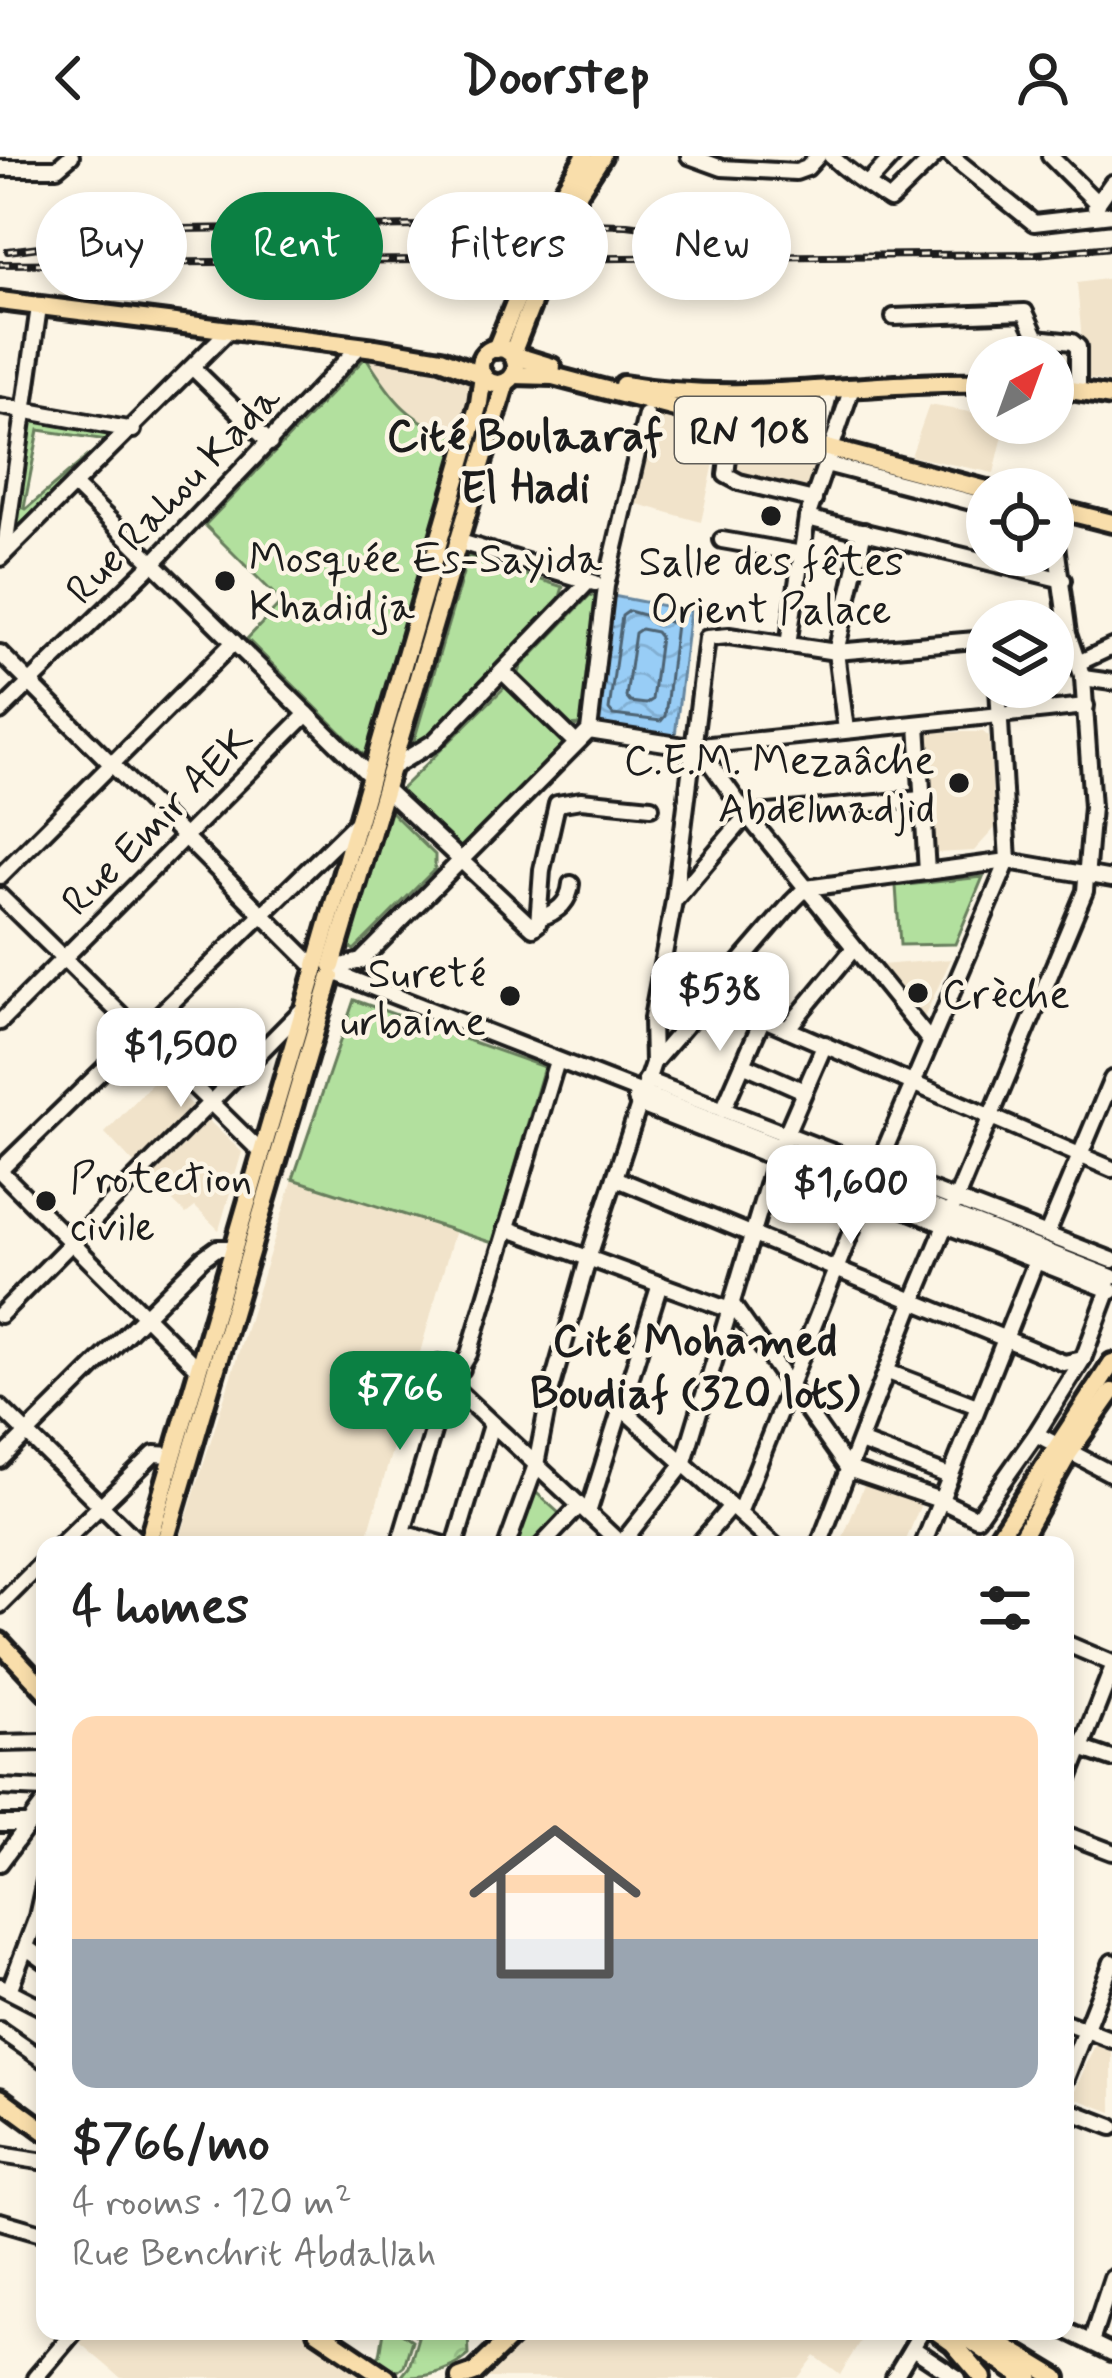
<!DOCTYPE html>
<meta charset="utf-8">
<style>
:root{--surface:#fff;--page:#f6f6f6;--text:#222;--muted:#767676;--line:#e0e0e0;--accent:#0b8043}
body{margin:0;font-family:Mynerve,sans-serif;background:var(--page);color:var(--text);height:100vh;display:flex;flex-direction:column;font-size:45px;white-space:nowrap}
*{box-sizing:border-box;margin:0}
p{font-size:39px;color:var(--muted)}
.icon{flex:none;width:66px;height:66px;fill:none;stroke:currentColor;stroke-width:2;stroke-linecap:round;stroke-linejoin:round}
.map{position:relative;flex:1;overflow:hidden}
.details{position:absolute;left:36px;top:1380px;width:1038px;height:804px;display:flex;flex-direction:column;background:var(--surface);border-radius:24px;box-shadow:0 6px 18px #0003}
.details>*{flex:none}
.top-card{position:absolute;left:36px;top:36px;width:1041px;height:108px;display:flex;gap:24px}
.needle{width:78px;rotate:41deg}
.tools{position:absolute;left:966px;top:180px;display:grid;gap:24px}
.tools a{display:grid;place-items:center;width:108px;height:108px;border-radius:50%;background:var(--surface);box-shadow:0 6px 18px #0003;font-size:60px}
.price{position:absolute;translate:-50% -102px;padding:0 27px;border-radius:24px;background:#fff;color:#222;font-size:39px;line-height:78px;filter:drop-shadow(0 3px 6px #0008)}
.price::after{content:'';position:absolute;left:50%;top:72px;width:36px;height:27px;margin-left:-18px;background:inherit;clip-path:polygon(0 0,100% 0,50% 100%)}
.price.on{background:var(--accent);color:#fff}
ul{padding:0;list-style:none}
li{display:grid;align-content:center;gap:24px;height:636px;padding:0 36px}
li+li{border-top:3px solid var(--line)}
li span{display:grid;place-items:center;height:372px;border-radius:24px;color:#555}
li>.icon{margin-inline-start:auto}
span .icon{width:216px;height:216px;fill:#fffc;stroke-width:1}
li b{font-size:51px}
h2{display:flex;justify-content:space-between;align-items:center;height:144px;padding:0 36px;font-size:51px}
.tag{padding:0 42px;border-radius:54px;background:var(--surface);box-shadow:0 6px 18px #0003;font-size:42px;line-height:108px}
.tag.on{background:var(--accent);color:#fff}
header{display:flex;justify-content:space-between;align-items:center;height:156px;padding:0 36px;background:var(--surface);font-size:54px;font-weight:800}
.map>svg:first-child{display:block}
.built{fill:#f1e3ca}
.forest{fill:url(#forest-crowns);stroke:#677e5d;stroke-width:3}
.green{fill:#b2e09e;stroke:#677e5d;stroke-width:3;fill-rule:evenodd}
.water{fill:url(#water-waves);stroke:#66869f;stroke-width:3}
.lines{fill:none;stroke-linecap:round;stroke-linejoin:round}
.shore{stroke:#4e6373;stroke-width:3}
.major-tunnel{stroke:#dad4c7;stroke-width:16;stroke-dasharray:16 8;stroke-linecap:butt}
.minor-casing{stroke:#1c1c1c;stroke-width:22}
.major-casing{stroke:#1c1c1c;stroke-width:26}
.highway-casing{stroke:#1c1c1c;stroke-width:30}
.minor{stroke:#fcf5e5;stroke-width:14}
.major{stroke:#f9deab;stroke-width:16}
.highway{stroke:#f9deab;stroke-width:21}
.rail-casing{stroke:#1c1c1c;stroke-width:8}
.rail{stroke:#fcf5e5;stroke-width:3;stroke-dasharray:9;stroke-linecap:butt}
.poi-dot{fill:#1c1c1c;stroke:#fcf5e5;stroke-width:4.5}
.labels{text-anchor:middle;stroke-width:9;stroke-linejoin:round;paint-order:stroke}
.shield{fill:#fcf5e5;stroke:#5f5d58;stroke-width:3}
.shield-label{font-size:39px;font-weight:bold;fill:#1c1c1c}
.street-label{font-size:42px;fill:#1c1c1c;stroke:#fcf5e5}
.poi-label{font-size:42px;fill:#1c1c1c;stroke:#fcf5e5;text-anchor:start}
.neighbourhood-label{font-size:45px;font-weight:bold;fill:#1c1c1c;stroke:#fcf5e5}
</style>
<header><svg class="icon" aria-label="back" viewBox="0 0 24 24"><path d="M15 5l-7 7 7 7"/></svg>Doorstep<svg class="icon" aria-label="person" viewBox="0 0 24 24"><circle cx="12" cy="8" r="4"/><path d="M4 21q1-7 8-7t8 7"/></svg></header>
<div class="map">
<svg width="1112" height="2222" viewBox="0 0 1112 2222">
<defs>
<pattern id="forest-crowns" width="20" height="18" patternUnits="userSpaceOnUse" patternTransform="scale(3)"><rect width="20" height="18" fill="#b2e09e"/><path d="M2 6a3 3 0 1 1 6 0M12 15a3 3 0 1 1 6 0" fill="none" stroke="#98c088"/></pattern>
<pattern id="water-waves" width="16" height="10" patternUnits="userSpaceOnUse" patternTransform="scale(3)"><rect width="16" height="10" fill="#98cdf6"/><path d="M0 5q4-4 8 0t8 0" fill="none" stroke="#82afd2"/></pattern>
</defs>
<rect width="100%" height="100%" fill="#fcf5e5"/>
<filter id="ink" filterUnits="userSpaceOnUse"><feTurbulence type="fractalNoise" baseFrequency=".00833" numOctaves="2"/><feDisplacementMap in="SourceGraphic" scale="24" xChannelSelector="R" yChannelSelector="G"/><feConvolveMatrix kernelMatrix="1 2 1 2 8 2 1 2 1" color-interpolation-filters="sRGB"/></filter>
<g filter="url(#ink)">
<!-- built -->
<g class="built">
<path d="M1112 122V227L1085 222 1077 127Z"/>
<path d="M366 201 432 207 466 217 477 234 460 278 434 275 406 257Z"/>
<path d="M929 249 987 259V267H1006L994 317 911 300Z"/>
<path d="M655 256 721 275 701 366 634 347Z"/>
<path d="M739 277 819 299 810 336 740 319 730 308Z"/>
<path d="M926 576H983L989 581 995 672 974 695 936 697 935 682H927Z"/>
<path d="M951 803 922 866 881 809Z"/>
<path d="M161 918 195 953 138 1012 105 977Z"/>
<path d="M208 964 242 996 219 1074 195 1051 186 1058 150 1023Z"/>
<path d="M293 1023 455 1074 365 1389H178Z"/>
<path d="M867 1322 923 1343 904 1389H840Z"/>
<path d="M1095 1889 1112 1896V1956L1072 1941Z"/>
<path d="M89 2175H305L371 2222H121L80 2187Z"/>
<path d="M519 2175H866L840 2219 815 2200 798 2222H465Z"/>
</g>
<!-- forest -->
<path class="forest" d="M410 2175H468L469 2199C449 2216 427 2222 401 2221L409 2211 418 2181Z"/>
<!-- green -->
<g class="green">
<path d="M366 201C390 240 412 272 460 278L369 604 247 483 282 446 205 369Z"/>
<path d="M819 240 806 281 688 252Z"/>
<path d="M25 257 115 276 116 283 21 378 11 370ZM39 274 107 284 26 353 24 352Z"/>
<path d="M468 400 563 431 557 451 421 590 413 588Z"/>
<path d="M590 439 602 442 580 569 569 570 518 520 521 511Z"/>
<path d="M508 528 567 586 460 697 399 635Z"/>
<path d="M388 653 435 699V713L354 794 342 786 381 656Z"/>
<path d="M983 721 955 788 900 789 896 730Z"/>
<path d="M354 844 544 911 493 1087 293 1023Z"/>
<path d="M530 1331 561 1359 535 1389H510Z"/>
<path d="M384 2175H399L412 2184 404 2210 394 2218 371 2208 380 2199Z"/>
</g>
<!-- water -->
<path class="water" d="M613 440 690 455 675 580 594 568Z"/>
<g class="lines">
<!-- shore -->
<g class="shore">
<path d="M629 455 676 468 665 560 661 565 613 559 609 554 622 460Z"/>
<path d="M641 473 656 476 660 481 652 544 646 548 630 546 626 541 635 477Z"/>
</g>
<!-- major-tunnel -->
<g class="major-tunnel">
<path d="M519 137 550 57"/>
<path d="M534 142 565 57"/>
</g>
<!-- minor casing -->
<g class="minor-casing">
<g id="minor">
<path d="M689 0 722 12 796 16 807 12 818 0"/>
<path d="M831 0C850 18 869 30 890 44L935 0"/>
<path d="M951 0 1034 67 1112 58"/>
<path d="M1050 0 1098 48"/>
<path d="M0 12H57L71 0"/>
<path d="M868 27 893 0"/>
<path d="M1095 51 1112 27"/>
<path d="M894 161 1025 156 1037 182 1072 186 1078 191V235"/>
<path d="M193 212 270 287"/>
<path d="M0 250 133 274"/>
<path d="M732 269 726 319 739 326 814 344"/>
<path d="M816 290 830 235"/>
<path d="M826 308 987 350"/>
<path d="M75 330 370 620"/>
<path d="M807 362 1063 424"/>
<path d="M722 384 802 398"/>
<path d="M457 385 595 427"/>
<path d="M4 398 39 151"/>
<path d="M0 402 229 174"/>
<path d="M788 489 807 362 852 232"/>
<path d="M0 497 315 811"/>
<path d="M1078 507 1112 491"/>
<path d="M503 516 575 586"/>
<path d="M1083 522 1112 526"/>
<path d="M0 556 153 407 360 190"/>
<path d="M918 568 927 716"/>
<path d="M846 574 836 496 864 375"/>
<path d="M589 575 691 591 1086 550"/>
<path d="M698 590 747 659 930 885"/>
<path d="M391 612 434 586 589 425"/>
<path d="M385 633 533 772 538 768 542 714 557 648 581 644 651 651"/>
<path d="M0 720 234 486"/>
<path d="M0 740 260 995"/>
<path d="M674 745 747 659 921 643"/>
<path d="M539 762C556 757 569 748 571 728"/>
<path d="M333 812 361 805 589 575 606 430 646 259"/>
<path d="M333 816 1112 1121"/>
<path d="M713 841 1112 1013"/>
<path d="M0 866 307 558"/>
<path d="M787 873 854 792"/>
<path d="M653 907 652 862 674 745 707 482 729 480 836 496 987 483"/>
<path d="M743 908 804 935"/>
<path d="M646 924 1112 1104"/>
<path d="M636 943 638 948 1112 1135"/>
<path d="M723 954 763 862"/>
<path d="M877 1012 1008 705 998 531"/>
<path d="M0 1014 357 666"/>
<path d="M0 1015 196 1211"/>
<path d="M615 1022 1064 1207 1083 1203"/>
<path d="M506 1072 730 1154"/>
<path d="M1047 1078 1112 923"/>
<path d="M732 1148 848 1313 940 1344 977 1362 1036 1278 1112 1318"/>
<path d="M0 1159 304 852"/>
<path d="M439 1208 462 1213"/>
<path d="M888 1216 977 1250"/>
<path d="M451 1229 622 1389"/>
<path d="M0 1251 141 1389"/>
<path d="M623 1253 774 1389"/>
<path d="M1036 1278 1083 1203 1109 1133"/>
<path d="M860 1286 949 1320"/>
<path d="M0 1304 203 1102 217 1092H232"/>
<path d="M588 1357 660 1128"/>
<path d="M739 1357 866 1038"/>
<path d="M403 1377 445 1389"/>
<path d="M621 1388 683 1309 775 1003 825 888"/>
<path d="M60 1389 154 1298 172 1299"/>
<path d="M399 1389 443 1242 469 1198 557 905"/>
<path d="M455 1389 491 1269"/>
<path d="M507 1389 536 1309 550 1237 589 1100 653 907 792 746 806 732 1008 705 1112 723"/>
<path d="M542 1389 579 1350"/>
<path d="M698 1389 731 1350"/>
<path d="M819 1389 914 1144 1085 735 1092 651 1083 522 1068 478 1053 367"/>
<path d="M923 1389 1036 1105"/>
<path d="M0 1449 45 1404"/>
<path d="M1065 1487 1112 1507"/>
<path d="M0 1587 45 1586"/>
<path d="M1080 1592 1112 1603"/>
<path d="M0 1631 45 1633"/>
<path d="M1065 1633 1112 1513"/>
<path d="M0 1668H30"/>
<path d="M1065 1678 1112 1696"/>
<path d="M0 1707 45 1646"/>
<path d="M27 1792 45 1805"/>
<path d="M0 1830 45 1853"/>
<path d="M10 1832 37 1761 45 1725"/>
<path d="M1065 1866 1112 1884"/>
<path d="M0 1874 45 1905"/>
<path d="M1065 1925 1112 1806"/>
<path d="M1065 1953 1112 1971"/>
<path d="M0 1999 45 2006"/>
<path d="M0 2065 45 2078"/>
<path d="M1065 2174 1112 2197"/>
<path d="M1091 2186 1112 2122"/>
<path d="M914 2193 958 2222"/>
<path d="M35 2222 75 2175"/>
<path d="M894 2222 922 2175"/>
</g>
</g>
<!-- major casing -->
<g class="major-casing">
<g id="major">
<path d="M550 57 585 0"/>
<path d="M565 57 602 0"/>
<path d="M0 145 375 192 441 203 483 219"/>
<circle cx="498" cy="210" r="18"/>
<path d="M496 193 519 137"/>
<path d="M512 198 534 142"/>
<path d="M513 199 552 211"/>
<path d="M514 219 553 220 987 334"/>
<path d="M623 229C747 250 863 224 987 227"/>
<path d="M1053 231 1112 241"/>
<path d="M1053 352 1112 367"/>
<path d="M316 809 479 247 483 219"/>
<path d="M332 810 506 226"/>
<path d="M147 1389 315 815"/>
<path d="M164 1389 331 821"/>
<path d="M993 1389 1112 1207"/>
<path d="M1017 1389 1069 1297 1112 1236"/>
<path d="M0 1486 45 1534"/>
<path d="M0 1942 45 1975"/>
<path d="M317 2175 387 2222"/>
<path d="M936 2175 953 2187 983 2222"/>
<path d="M979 2175 1057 2222"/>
<path d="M460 2222 474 2217 517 2175"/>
</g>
</g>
<!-- highway casing -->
<g class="highway-casing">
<path id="highway" d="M962 2175 1028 2222"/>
</g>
<!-- minor -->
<use href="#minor" class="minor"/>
<!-- major -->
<use href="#major" class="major"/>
<!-- highway -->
<use href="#highway" class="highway"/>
<!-- rail casing -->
<g class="rail-casing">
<g id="rail">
<path d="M8 95 179 73 577 68 627 69 773 88"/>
<path d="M0 108 1036 98 1112 91"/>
</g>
</g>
<!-- rail -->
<use href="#rail" class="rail"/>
</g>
</g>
<!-- markers -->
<g class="poi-dot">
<circle cx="771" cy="360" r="12"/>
<circle cx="225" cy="425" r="12"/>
<circle cx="959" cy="627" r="12"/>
<circle cx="918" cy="837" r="12"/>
<circle cx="510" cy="840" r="12"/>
<circle cx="46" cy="1045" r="12"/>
</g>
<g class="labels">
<!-- shield labels -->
<rect class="shield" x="675" y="241" width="150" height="66" rx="9"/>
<g class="shield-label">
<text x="750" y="288">RN 108</text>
</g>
<!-- street labels -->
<g class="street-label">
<text transform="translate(172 337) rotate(-46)" y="15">Rue Rahou Kada</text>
<text transform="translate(156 663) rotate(-45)" y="15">Rue Emir AEK</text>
</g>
<!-- poi labels -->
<g class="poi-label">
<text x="249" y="416">Mosquée Es-Sayida<tspan x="249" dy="48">Khadidja</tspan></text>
<text x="771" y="419" text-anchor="middle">Salle des fêtes<tspan x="771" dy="48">Orient Palace</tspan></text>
<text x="935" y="618" text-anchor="end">C.E.M. Mezaâche<tspan x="935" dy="48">Abdelmadjid</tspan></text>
<text x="486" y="831" text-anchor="end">Sureté<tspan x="486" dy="48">urbaine</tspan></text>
<text x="942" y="852">Crèche</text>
<text x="70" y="1036">Protection<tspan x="70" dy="48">civile</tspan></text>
</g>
<!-- neighbourhood labels -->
<g class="neighbourhood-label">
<text x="525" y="294">Cité Boulaaraf<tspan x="525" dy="52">El Hadi</tspan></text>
<text x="695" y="1199">Cité Mohamed<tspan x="695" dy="52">Boudiaf (320 lots)</tspan></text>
</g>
</g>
</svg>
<div class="tools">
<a><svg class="needle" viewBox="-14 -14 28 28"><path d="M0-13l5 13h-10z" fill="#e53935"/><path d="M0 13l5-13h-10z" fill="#767676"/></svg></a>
<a><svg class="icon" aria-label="locate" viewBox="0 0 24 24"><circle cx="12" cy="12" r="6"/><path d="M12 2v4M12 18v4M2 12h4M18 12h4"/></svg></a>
<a><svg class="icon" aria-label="layers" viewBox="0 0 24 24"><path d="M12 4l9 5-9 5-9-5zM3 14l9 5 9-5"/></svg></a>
</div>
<b class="price" style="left:720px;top:898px">$538</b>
<b class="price" style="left:181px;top:954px">$1,500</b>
<b class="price" style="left:851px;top:1091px">$1,600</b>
<b class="price on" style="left:400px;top:1297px">$766</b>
<div class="top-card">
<a class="tag">Buy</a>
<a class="tag on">Rent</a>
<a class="tag">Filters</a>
<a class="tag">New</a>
</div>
<section class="details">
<h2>4 homes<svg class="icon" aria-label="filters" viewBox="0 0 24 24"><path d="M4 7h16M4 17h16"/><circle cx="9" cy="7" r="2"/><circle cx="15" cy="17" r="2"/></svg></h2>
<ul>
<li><span style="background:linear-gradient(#ffd9b3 60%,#9aa5b1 0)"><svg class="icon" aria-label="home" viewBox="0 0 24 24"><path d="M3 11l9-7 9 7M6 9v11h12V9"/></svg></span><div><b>$766/mo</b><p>4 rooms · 120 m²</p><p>Rue Benchrit Abdallah</p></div></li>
</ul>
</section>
</div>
